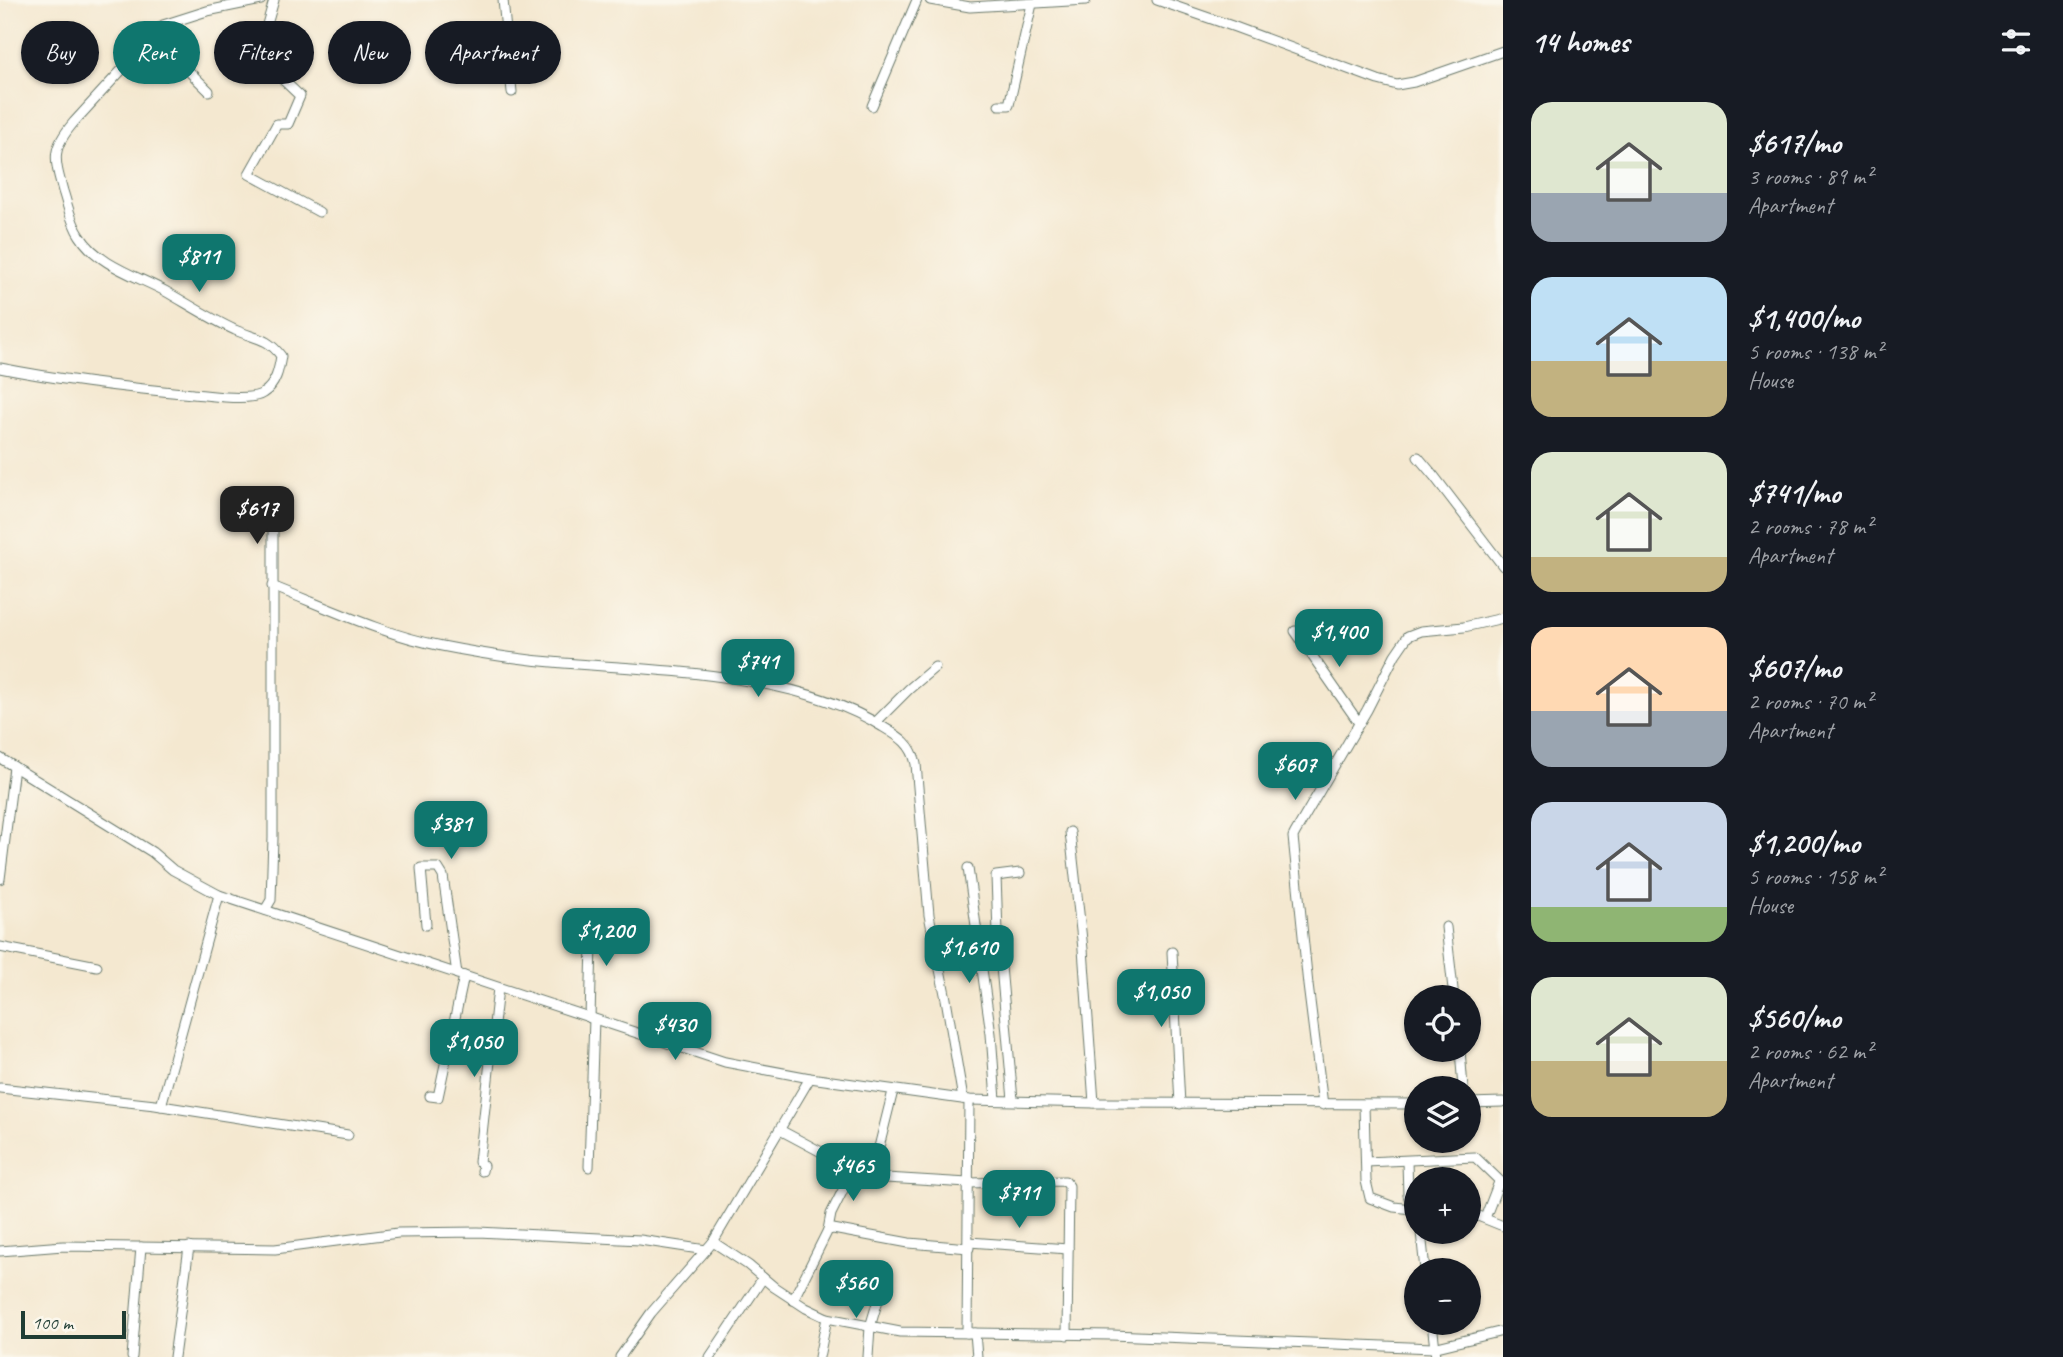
<!DOCTYPE html>
<meta charset="utf-8">
<style>
:root{--surface:#171b24;--page:#20242c;--text:#f1f3f6;--muted:#9ea1a6;--accent:#0f766e}
body{margin:0;font-family:Caveat,sans-serif;background:var(--page);color:var(--text);height:100vh;display:flex;flex-direction:column;font-size:26px;white-space:nowrap}
*{box-sizing:border-box;margin:0}
p{font-size:23px;color:var(--muted)}
.icon{flex:none;width:38px;height:38px;fill:none;stroke:currentColor;stroke-width:2;stroke-linecap:round;stroke-linejoin:round}
.map{position:relative;flex:1;overflow:hidden}
.details{display:flex;flex-direction:column;background:var(--surface);width:560px}
.details>*{flex:none}
.banner{position:absolute;left:21px;top:21px;width:665px;height:63px;display:flex;gap:14px}
.buttons{position:absolute;left:1404px;top:985px;display:grid;gap:14px}
.buttons a{display:grid;place-items:center;width:77px;height:77px;border-radius:50%;background:var(--surface);box-shadow:0 2px 5px #0004;font-size:35px}
.scale{position:absolute;left:21px;bottom:18px;width:105px;box-sizing:border-box;padding-left:7px;border:4px solid #1f3d34;border-top:0;font-size:19px;line-height:24px;white-space:nowrap;color:#1f3d34;-webkit-text-stroke:5px #fbf7ec;paint-order:stroke}
.price{position:absolute;translate:-50% -60px;padding:0 16px;border-radius:14px;background:var(--accent);color:#fff;font-size:23px;line-height:46px;filter:drop-shadow(0 2px 4px #0008)}
.price::after{content:'';position:absolute;left:50%;top:42px;width:21px;height:16px;margin-left:-10px;background:inherit;clip-path:polygon(0 0,100% 0,50% 100%)}
.price.current{background:#222;color:#fff}
ul{padding:0;list-style:none}
li{display:flex;align-items:center;gap:21px;height:175px;padding:0 28px}
li span{display:grid;place-items:center;flex:none;width:196px;height:140px;border-radius:21px;color:#555}
li>.icon{margin-inline-start:auto}
span .icon{width:84px;height:84px;fill:#fffc;stroke-width:1}
li b{font-size:30px}
h2{display:flex;justify-content:space-between;align-items:center;height:84px;padding:0 28px;font-size:30px}
.chip{padding:0 24px;border-radius:32px;background:var(--surface);box-shadow:0 2px 5px #0004;font-size:24px;line-height:63px}
.chip.current{background:var(--accent);color:#fff}
main{display:flex;flex:1;min-height:0}
.map>svg:first-child{display:block}
.lines{fill:none;stroke-linecap:round;stroke-linejoin:round}
.minor-casing{stroke:#6a796b;stroke-width:11}
.minor{stroke:#fff;stroke-width:9}
</style>
<main>
<div class="map">
<svg width="1503" height="1357" viewBox="0 0 1503 1357">
<rect width="100%" height="100%" fill="#fbf7ec"/>
<filter id="ink" filterUnits="userSpaceOnUse"><feTurbulence type="fractalNoise" baseFrequency=".0143" numOctaves="2"/><feDisplacementMap in="SourceGraphic" scale="14" xChannelSelector="R" yChannelSelector="G"/><feConvolveMatrix kernelMatrix="1 2 1 2 8 2 1 2 1" color-interpolation-filters="sRGB"/></filter>
<filter id="wash" filterUnits="userSpaceOnUse"><feTurbulence type="fractalNoise" baseFrequency=".00686" numOctaves="4" result="noise"/><feDisplacementMap in="SourceGraphic" scale="28" xChannelSelector="R" yChannelSelector="G"/><feGaussianBlur stdDeviation="1.57" result="paint"/><feColorMatrix in="noise" values="0 0 0 0 0 0 0 0 0 0 0 0 0 0 0 0 0 1.4 0 .05"/><feComposite in="paint" operator="in"/></filter>
<g filter="url(#wash)">
<rect width="100%" height="100%" fill="#f4e8d0"/>
</g>
<g filter="url(#ink)">
<g class="lines">
<!-- minor casing -->
<g class="minor-casing">
<g id="minor">
<path d="M274 0 258 56 300 96 288 124H277L249 174 319 212"/>
<path d="M503 0 512 92"/>
<path d="M930 0 970 7 1086 0"/>
<path d="M1157 0 1235 27 1378 80 1397 85 1414 82 1503 51"/>
<path d="M152 35 209 91"/>
<path d="M999 105H1009L1032 4"/>
<path d="M872 106 917 0"/>
<path d="M0 368C65 381 128 388 193 394 210 395 250 402 263 393 276 385 279 369 281 356 267 337 256 339 235 330 211 319 188 304 165 291 137 276 98 265 80 236 71 223 68 206 63 191 54 158 51 149 74 122L163 25 207 11 261 0"/>
<path d="M1418 457 1434 476 1503 566"/>
<path d="M272 586C328 608 384 635 442 646 482 654 523 660 563 663 664 671 796 673 883 727 900 737 912 744 916 764L929 915 946 999 963 1099"/>
<path d="M1295 631 1359 723"/>
<path d="M876 722 909 689 935 667"/>
<path d="M0 758 152 852 173 870 219 895 725 1062 810 1078 969 1100 1094 1103 1416 1104"/>
<path d="M1070 832 1083 949 1094 1103"/>
<path d="M968 868 991 1034 996 1100"/>
<path d="M0 879 14 767"/>
<path d="M265 910 271 900 273 838V505"/>
<path d="M426 925 421 868H438L443 876 457 974"/>
<path d="M1446 927 1454 998"/>
<path d="M588 944H592L590 1018"/>
<path d="M0 947 97 966"/>
<path d="M1172 952 1180 1104"/>
<path d="M1460 1050 1463 1088"/>
<path d="M0 1088 155 1105 348 1135"/>
<path d="M430 1096 438 1097 464 976"/>
<path d="M1013 1100 998 933 996 876 1020 873"/>
<path d="M1468 1103 1503 1102"/>
<path d="M1323 1105 1308 985 1293 837 1295 833 1367 710 1395 655 1408 636 1421 631 1464 627 1503 618"/>
<path d="M1364 1105 1366 1181 1370 1198 1394 1207 1413 1209 1416 1212"/>
<path d="M161 1106 219 895"/>
<path d="M780 1130 840 1162 864 1173 886 1178 968 1183 1065 1181 1069 1186 1067 1335"/>
<path d="M1407 1161 1408 1195 1413 1209"/>
<path d="M1366 1162 1475 1157 1503 1184"/>
<path d="M589 1167 594 1019"/>
<path d="M482 1171 483 1166 479 1162 498 988"/>
<path d="M872 1175 893 1091"/>
<path d="M1468 1212 1503 1226"/>
<path d="M1485 1218 1499 1182"/>
<path d="M828 1230 831 1214 854 1168"/>
<path d="M1421 1232 1425 1270"/>
<path d="M713 1242 748 1265 774 1287 806 1308 827 1318 900 1332 1112 1335 1433 1348 1503 1331"/>
<path d="M969 1242 1068 1249"/>
<path d="M0 1251 63 1246 275 1249 398 1233 478 1232 640 1240 706 1250"/>
<path d="M793 1300 828 1230 833 1229 909 1243 969 1248"/>
<path d="M1432 1323 1436 1357"/>
<path d="M967 1333 969 1100"/>
<path d="M975 1333 977 1357"/>
<path d="M132 1357 141 1247"/>
<path d="M174 1357 189 1247"/>
<path d="M620 1357 651 1313 713 1242 810 1078"/>
<path d="M710 1357 763 1278"/>
<path d="M819 1357 827 1318"/>
<path d="M868 1357 870 1327 881 1290"/>
</g>
</g>
<!-- minor -->
<use href="#minor" class="minor"/>
</g>
</g>
</svg>
<div class="buttons">
<a><svg class="icon" aria-label="locate" viewBox="0 0 24 24"><circle cx="12" cy="12" r="6"/><path d="M12 2v4M12 18v4M2 12h4M18 12h4"/></svg></a>
<a><svg class="icon" aria-label="layers" viewBox="0 0 24 24"><path d="M12 4l9 5-9 5-9-5zM3 14l9 5 9-5"/></svg></a>
<a>+</a>
<a>−</a>
</div>
<div class="scale">100 m</div>
<b class="price" style="left:199px;top:294px">$811</b>
<b class="price current" style="left:257px;top:546px">$617</b>
<b class="price" style="left:1339px;top:669px">$1,400</b>
<b class="price" style="left:758px;top:699px">$741</b>
<b class="price" style="left:1295px;top:802px">$607</b>
<b class="price" style="left:451px;top:861px">$381</b>
<b class="price" style="left:606px;top:968px">$1,200</b>
<b class="price" style="left:969px;top:985px">$1,610</b>
<b class="price" style="left:1161px;top:1029px">$1,050</b>
<b class="price" style="left:675px;top:1062px">$430</b>
<b class="price" style="left:474px;top:1079px">$1,050</b>
<b class="price" style="left:853px;top:1203px">$465</b>
<b class="price" style="left:1019px;top:1230px">$711</b>
<b class="price" style="left:856px;top:1320px">$560</b>
<div class="banner">
<a class="chip">Buy</a>
<a class="chip current">Rent</a>
<a class="chip">Filters</a>
<a class="chip">New</a>
<a class="chip">Apartment</a>
</div>
</div>
<section class="details">
<h2>14 homes<svg class="icon" aria-label="filters" viewBox="0 0 24 24"><path d="M4 7h16M4 17h16"/><circle cx="9" cy="7" r="2"/><circle cx="15" cy="17" r="2"/></svg></h2>
<ul>
<li><span style="background:linear-gradient(#dfe7d0 65%,#9aa5b1 0)"><svg class="icon" aria-label="home" viewBox="0 0 24 24"><path d="M3 11l9-7 9 7M6 9v11h12V9"/></svg></span><div><b>$617/mo</b><p>3 rooms · 89 m²</p><p>Apartment</p></div></li>
<li><span style="background:linear-gradient(#bfe0f5 60%,#c2b280 0)"><svg class="icon" aria-label="home" viewBox="0 0 24 24"><path d="M3 11l9-7 9 7M6 9v11h12V9"/></svg></span><div><b>$1,400/mo</b><p>5 rooms · 138 m²</p><p>House</p></div></li>
<li><span style="background:linear-gradient(#dfe7d0 75%,#c2b280 0)"><svg class="icon" aria-label="home" viewBox="0 0 24 24"><path d="M3 11l9-7 9 7M6 9v11h12V9"/></svg></span><div><b>$741/mo</b><p>2 rooms · 78 m²</p><p>Apartment</p></div></li>
<li><span style="background:linear-gradient(#ffd9b3 60%,#9aa5b1 0)"><svg class="icon" aria-label="home" viewBox="0 0 24 24"><path d="M3 11l9-7 9 7M6 9v11h12V9"/></svg></span><div><b>$607/mo</b><p>2 rooms · 70 m²</p><p>Apartment</p></div></li>
<li><span style="background:linear-gradient(#c9d6e8 75%,#8fb573 0)"><svg class="icon" aria-label="home" viewBox="0 0 24 24"><path d="M3 11l9-7 9 7M6 9v11h12V9"/></svg></span><div><b>$1,200/mo</b><p>5 rooms · 158 m²</p><p>House</p></div></li>
<li><span style="background:linear-gradient(#dfe7d0 60%,#c2b280 0)"><svg class="icon" aria-label="home" viewBox="0 0 24 24"><path d="M3 11l9-7 9 7M6 9v11h12V9"/></svg></span><div><b>$560/mo</b><p>2 rooms · 62 m²</p><p>Apartment</p></div></li>
</ul>
</section>
</main>
